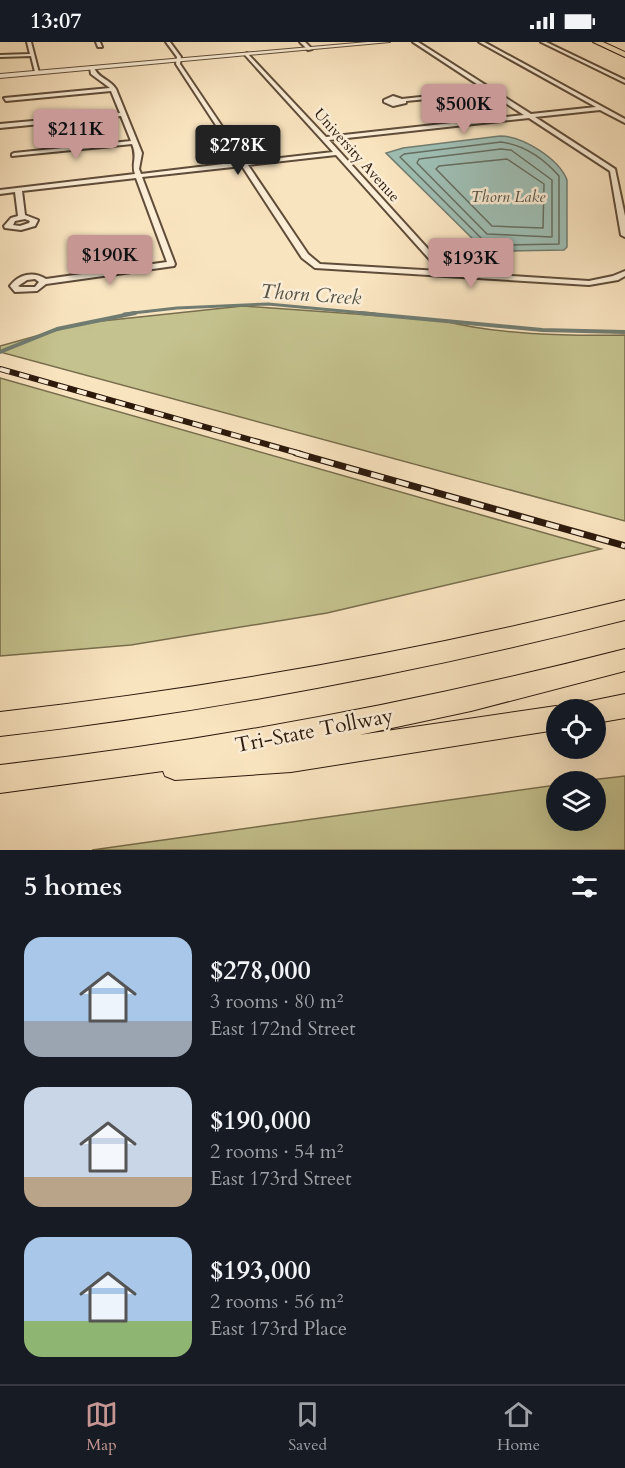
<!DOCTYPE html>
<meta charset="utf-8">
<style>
:root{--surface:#171b24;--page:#20242c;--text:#f1f3f6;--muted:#9ea1a6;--line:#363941;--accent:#c59692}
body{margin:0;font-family:Cardo,serif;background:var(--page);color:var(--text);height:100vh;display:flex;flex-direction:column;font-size:22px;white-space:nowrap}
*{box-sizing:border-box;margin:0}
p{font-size:20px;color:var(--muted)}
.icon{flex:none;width:33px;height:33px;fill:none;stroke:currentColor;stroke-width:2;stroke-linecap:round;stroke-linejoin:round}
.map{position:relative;height:808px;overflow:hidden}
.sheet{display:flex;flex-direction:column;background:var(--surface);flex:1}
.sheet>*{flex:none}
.fabs{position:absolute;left:546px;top:657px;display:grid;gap:12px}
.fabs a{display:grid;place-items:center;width:60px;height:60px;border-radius:50%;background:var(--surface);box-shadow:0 6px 24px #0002;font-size:30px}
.price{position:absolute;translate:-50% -51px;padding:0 14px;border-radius:6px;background:var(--accent);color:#111;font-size:20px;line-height:39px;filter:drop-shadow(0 2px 3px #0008)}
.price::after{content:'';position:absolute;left:50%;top:36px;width:18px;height:14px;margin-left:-9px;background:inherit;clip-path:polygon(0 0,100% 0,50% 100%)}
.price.selected{background:#222;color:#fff}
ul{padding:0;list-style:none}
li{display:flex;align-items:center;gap:18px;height:150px;padding:0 24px}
li span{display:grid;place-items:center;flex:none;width:168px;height:120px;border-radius:18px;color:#555}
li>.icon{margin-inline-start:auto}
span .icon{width:72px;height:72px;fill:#fffc;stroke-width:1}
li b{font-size:26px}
h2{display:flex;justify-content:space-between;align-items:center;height:72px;padding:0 24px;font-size:26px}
.status{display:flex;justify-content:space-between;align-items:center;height:42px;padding:0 30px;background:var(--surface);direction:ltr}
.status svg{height:16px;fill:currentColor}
.tab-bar{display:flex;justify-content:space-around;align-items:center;height:84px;border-top:2px solid var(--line);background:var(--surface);font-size:16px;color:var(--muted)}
.tab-bar a{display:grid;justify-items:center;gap:3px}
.tab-bar .selected{color:var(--accent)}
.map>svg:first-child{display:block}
.green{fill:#c4c28e;stroke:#786e4d;stroke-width:1.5}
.water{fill:#9ebeb4;stroke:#707c71;stroke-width:1.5}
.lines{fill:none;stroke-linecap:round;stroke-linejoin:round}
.shore{stroke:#656c60;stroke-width:1.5}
.stream-far1{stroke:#707c71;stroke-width:3}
.stream{stroke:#707c71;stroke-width:4}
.minor-casing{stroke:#5f4c39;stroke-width:4}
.tertiary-casing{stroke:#5f4c39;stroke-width:2}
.motorway-casing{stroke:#2c190c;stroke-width:2}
.minor{fill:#fbedd6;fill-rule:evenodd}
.tertiary{fill:#fbedd6;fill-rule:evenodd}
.motorway{fill:#f9e4c0;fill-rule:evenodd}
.rail-far1-casing{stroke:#2c190c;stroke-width:6}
.rail-casing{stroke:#2c190c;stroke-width:7}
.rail-far1{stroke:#fbedd6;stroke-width:4;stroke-dasharray:10;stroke-linecap:butt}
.rail{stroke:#fbedd6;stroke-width:4.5;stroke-dasharray:13;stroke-linecap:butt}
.labels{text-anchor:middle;stroke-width:5;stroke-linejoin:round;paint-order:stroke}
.far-street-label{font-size:15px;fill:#2c190c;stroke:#fbedd6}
.far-water-label{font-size:16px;font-style:italic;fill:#545347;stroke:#fbedd6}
.water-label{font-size:20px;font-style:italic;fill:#545347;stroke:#fbedd6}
.near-street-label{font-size:21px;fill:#2c190c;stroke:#fbedd6}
</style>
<div class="status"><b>13:07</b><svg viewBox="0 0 49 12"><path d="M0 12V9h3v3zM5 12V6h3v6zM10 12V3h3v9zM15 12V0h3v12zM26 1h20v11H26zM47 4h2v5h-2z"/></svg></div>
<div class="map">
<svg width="625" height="808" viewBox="0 0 625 808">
<rect width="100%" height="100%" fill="#f9e4c0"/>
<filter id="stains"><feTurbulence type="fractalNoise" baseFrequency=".00333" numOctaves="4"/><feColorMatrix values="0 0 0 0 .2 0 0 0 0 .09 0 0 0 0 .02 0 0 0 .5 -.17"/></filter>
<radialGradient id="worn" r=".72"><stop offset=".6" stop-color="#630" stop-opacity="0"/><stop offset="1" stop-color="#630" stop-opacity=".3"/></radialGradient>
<!-- green -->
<g class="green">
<path d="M243 264 440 278C497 293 566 294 625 293V479L0 310V304L83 281Z"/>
<path d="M0 336 601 507 327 571 131 603 0 614Z"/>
<path d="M625 734V808H92L556 743V778H596V740L582 739Z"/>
</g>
<!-- water -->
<path class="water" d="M500 94C523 94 559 117 567 138V205L564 208 507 209 479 203 386 111 403 106Z"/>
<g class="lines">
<!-- shore -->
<g class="shore">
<path d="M501 100C524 103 544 117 559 134V202L507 203 483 198 400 115 404 112Z"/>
<path d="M501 107 511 108 552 138V195L487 192 417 121 419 117Z"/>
<path d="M507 117 544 142 543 186 492 184 436 127 439 124Z"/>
</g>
<!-- stream-far1 -->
<path class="stream-far1" d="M124 272 177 266 268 262 375 272"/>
<!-- stream -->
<g class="stream">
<path d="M360 271 542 288 625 290"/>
<path d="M0 310 57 287 135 271"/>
</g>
<!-- minor casing -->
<g class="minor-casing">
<g id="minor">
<path d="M27 0H31L39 31 35 30 31 14 0 15V13L30 12Z"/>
<path d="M96 0H100L102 5H98Z"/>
<path d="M166 0H170L181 15 180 22 246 120 333 110 245 13 247 11 326 95 524 73 490 51 406 59V61L393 64 384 60V58L393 54 402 57 486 48 413 0H418L531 72 596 65 479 0H484L625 77V81L600 68 535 75 615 127 625 174V195L621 193 610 129 529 76 329 98 449 230 589 239 613 234 625 229V234L618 238 589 243 315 226 302 216 242 124 142 135 175 222 174 224 46 242 37 249 15 250 10 244C19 232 33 229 46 237L167 220 136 136 22 149 25 173 38 178 35 184 21 188 5 186 4 184 11 176 18 174 15 150 0 152V148L135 132C131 121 138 116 132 102L12 114V112L14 111 131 99 121 74 0 86V82L120 71 111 49 6 59 4 56 110 46 91 32 90 26 94 25C97 36 110 37 116 47L142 111 139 127 141 132 240 120 176 22 177 15ZM336 113 440 229 320 222 308 212 248 123ZM25 177 30 179 29 181 20 184 13 183 15 179ZM35 237 39 240 35 245H20L18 244 27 238Z"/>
<path d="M300 0H305L312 7 308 8Z"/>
<path d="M541 0H546L625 38V41Z"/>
</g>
</g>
<!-- tertiary casing -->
<g class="tertiary-casing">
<path id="tertiary" d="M368 0H390L0 36V32Z"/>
</g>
<!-- motorway casing -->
<g class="motorway-casing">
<g id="motorway">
<path d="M593 0H603L625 10V15Z"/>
<path d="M625 558V578C419 630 211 670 0 694V670C211 646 419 609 625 558Z"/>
<path d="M625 607V629L471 669 359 693 556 664 566 668H556V688L291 730 175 738 165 734 163 729 0 751V723C211 699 419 660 625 607Z"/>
<path d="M625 652V676L596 681V668H583L586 660Z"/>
</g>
</g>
<!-- minor -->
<use href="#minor" class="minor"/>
<!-- tertiary -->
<use href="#tertiary" class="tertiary"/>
<!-- motorway -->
<use href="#motorway" class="motorway"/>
<!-- rail-far1 casing -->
<g class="rail-far1-casing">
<path id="rail-far1" d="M0 327 301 412"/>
</g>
<!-- rail casing -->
<g class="rail-casing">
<path id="rail" d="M296 411 625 504"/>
</g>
<!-- rail-far1 -->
<use href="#rail-far1" class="rail-far1"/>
<!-- rail -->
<use href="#rail" class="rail"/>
</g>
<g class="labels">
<!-- far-street labels -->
<g class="far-street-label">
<text transform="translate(357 113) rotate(48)" y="5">University Avenue</text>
</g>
<!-- far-water labels -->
<g class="far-water-label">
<text x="508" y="160">Thorn Lake</text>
</g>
<!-- water labels -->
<g class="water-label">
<text transform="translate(311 252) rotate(4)" y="7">Thorn Creek</text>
</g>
<!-- near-street labels -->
<g class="near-street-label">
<text transform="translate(314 688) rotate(-11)" y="7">Tri-State Tollway</text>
</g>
</g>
<rect width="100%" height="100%" filter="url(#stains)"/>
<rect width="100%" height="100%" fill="url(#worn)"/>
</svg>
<div class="fabs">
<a><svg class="icon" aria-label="locate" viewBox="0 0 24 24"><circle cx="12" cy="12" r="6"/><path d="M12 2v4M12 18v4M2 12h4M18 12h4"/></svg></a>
<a><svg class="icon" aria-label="layers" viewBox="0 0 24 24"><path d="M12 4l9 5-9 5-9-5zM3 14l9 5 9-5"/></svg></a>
</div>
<b class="price" style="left:464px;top:93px">$500K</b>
<b class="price" style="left:76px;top:118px">$211K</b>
<b class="price selected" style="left:238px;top:134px">$278K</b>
<b class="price" style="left:110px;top:244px">$190K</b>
<b class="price" style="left:471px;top:247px">$193K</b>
</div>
<section class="sheet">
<h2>5 homes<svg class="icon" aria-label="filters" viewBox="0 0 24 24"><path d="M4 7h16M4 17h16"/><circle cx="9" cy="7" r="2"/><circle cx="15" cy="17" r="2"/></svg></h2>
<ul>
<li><span style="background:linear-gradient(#a9c7e8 70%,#9aa5b1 0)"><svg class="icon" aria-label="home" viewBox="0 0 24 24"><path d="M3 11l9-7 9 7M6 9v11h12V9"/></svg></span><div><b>$278,000</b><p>3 rooms · 80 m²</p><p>East 172nd Street</p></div></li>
<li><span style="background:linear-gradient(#c9d6e8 75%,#b9a48a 0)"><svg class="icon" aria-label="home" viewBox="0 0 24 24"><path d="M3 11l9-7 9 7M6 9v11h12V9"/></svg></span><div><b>$190,000</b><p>2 rooms · 54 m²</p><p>East 173rd Street</p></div></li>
<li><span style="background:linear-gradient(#a9c7e8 70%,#8fb573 0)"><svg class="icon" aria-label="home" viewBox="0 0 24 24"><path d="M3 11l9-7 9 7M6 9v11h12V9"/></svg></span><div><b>$193,000</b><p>2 rooms · 56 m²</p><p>East 173rd Place</p></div></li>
</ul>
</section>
<nav class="tab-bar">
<a class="selected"><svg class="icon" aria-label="map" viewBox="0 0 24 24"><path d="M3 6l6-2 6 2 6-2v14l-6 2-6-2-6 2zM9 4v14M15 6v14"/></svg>Map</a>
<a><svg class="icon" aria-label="saved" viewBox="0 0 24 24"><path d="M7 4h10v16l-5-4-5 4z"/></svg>Saved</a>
<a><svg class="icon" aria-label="home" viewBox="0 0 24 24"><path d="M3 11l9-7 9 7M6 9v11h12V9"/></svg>Home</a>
</nav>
